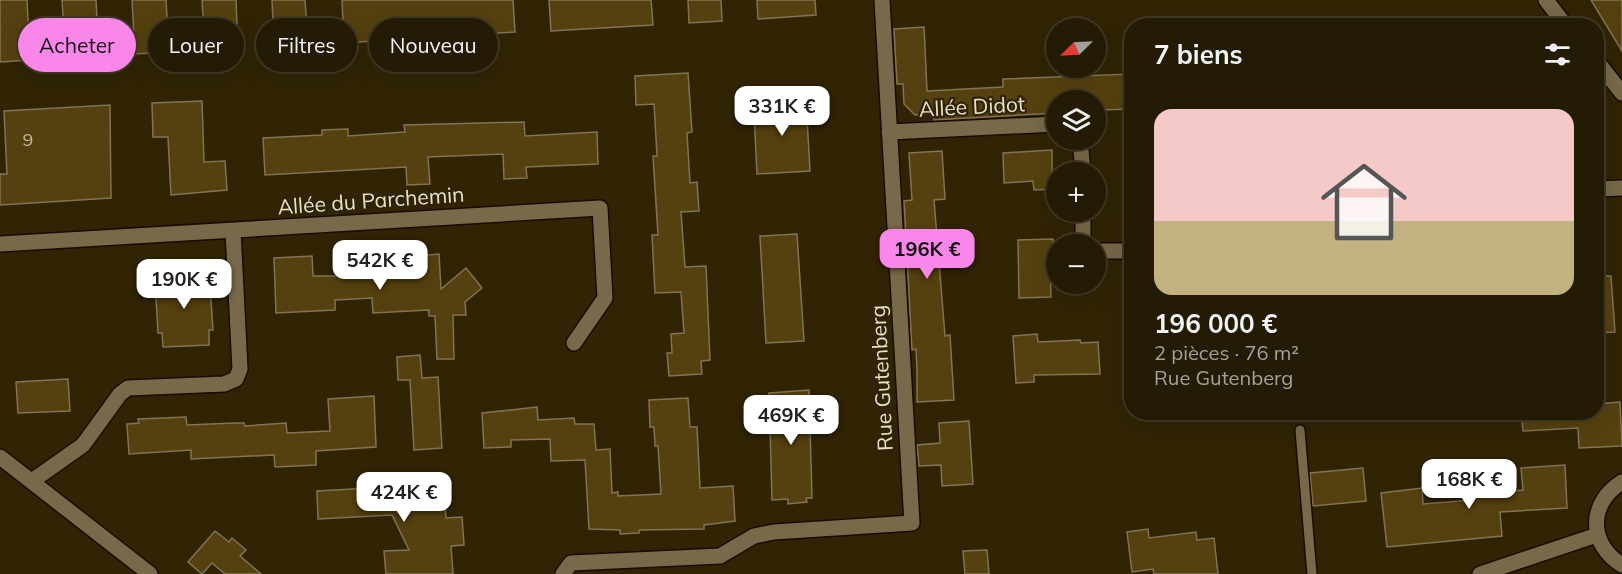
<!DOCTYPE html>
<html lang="fr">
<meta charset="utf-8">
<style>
:root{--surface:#241b04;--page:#2c240e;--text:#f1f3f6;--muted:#a3a19a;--line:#413926;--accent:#f987e9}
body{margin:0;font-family:Mulish,sans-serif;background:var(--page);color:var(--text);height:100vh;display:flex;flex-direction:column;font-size:22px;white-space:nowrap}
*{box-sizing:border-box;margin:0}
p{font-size:20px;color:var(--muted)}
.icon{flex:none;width:33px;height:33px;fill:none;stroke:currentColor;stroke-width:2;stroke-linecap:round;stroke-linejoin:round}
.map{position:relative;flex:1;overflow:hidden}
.details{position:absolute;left:1124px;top:18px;width:480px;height:402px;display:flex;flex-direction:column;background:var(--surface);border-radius:24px;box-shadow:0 6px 24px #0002,0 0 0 2px var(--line)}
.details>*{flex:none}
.banner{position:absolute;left:18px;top:18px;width:570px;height:54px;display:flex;gap:12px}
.needle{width:39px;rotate:246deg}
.buttons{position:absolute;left:1046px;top:18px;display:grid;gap:12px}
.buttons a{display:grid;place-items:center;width:60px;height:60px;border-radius:50%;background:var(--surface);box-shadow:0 6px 24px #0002,0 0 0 2px var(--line);font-size:30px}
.price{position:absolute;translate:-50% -51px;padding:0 14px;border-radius:12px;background:#fff;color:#222;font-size:20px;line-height:39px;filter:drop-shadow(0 2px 3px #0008)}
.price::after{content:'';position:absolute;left:50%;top:36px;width:18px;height:14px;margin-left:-9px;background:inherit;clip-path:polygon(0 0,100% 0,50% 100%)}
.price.active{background:var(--accent);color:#111}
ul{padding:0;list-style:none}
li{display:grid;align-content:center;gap:12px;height:318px;padding:0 30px}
li span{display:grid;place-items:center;height:186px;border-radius:18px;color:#555}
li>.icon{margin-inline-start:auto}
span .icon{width:108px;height:108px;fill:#fffc;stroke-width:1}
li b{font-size:26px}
h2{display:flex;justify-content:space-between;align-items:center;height:72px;padding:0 30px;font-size:26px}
.chip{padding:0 21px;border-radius:27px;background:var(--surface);box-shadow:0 6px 24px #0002,0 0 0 2px var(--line);font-size:21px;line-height:54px}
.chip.active{background:var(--accent);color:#111}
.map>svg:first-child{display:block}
.building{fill:#55410f;stroke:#827354;stroke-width:1.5}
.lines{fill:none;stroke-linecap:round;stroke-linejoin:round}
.service-casing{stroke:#160d00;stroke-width:12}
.minor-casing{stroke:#160d00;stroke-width:18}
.tertiary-casing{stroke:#160d00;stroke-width:18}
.service{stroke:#776949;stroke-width:9}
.minor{stroke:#776949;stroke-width:15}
.tertiary{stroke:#776949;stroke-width:15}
.labels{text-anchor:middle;stroke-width:4.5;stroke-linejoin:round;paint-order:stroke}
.number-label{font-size:18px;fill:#c3b99f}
.street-label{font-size:21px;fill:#e8e1cf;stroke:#302405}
</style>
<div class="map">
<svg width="1622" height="574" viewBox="0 0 1622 574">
<rect width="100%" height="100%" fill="#302405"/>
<!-- building -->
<g class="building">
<path d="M0 0H27L30 60 0 62Z"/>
<path d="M62 0H96L99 56 66 58Z"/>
<path d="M132 0H166L169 52 135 54Z"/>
<path d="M202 0H236L238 48 205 50Z"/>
<path d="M272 0H305L308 44 274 46Z"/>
<path d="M342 0H513L515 32 344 43Z"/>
<path d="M549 0H651L653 25 551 31Z"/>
<path d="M688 0H721L722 21 689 23Z"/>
<path d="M757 0H815L816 15 758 19Z"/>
<path d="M1591 0H1622V51Z"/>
<path d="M924 27 927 91 1003 87V79L1131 74V109L1100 110V100H1056V113L934 120V113L915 115 904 104 903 84H897L894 29Z"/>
<path d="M688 73 692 132 687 133 690 183 697 182 699 211 681 212 685 267 706 266 710 360 701 361 702 374 669 376 667 353H672L671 334 684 333 681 292 655 293 652 235H658L653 156H657L654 104 636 105 635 76Z"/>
<path d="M806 99 810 171 757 174 754 112H764L763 102Z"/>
<path d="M202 101 204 162 225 161 227 190 171 195 168 137H153L152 103Z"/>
<path d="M110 105 111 198 0 205V174H7L4 111Z"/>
<path d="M524 122 525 136 597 132 598 164 526 167 527 178 504 179 503 154 428 157 430 184 407 185 406 167 265 175 263 138 322 135V130L348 129V136L405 132 404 125Z"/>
<path d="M1052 150V189L1034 190 1033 181 1004 183 1003 153Z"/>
<path d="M942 151 945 199 934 200 945 336 950 335 954 400 917 402V370L916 349 912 350 904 201 912 200 909 153Z"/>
<path d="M797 234 804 341 766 343 760 236Z"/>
<path d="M1053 239V262H1050L1051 297 1019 298 1018 240Z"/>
<path d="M439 254 441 289 466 268 482 288 465 302 466 315H453L454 359H437L435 316H429V310L373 313 372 298 335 300V310L276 313 274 258 312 256 313 276H355L354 269 370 268V260Z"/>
<path d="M205 269 206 286 210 285 213 330H209V345L163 347 162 333H158L155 281 168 280 167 276 186 275V270Z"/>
<path d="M1596 276H1611L1615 332 1596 333Z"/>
<path d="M1037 334 1038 342 1080 340 1081 343 1098 342 1100 374 1034 375V382L1016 383 1013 336Z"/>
<path d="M420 355 422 378 438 377 442 448 414 450 410 380H398L397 357Z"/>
<path d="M68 379 70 411 18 413 16 382Z"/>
<path d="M809 390 812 498H806L807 502 788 504V499L772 500 769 393Z"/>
<path d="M374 396 376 447 316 451V465L275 467 274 455 191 459V450L129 454 127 424 139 423 138 419 186 417 187 425 235 423H244L245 426 286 423 287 433 330 431 328 399Z"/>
<path d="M688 398 690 427H697L700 488 733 486 735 521 704 525V529L639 530V533L620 534V530L589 529 585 460 551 461 550 439 511 440V447L484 448 482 413 537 407 538 420 574 418 575 424H594L596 450 610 449 612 493 618 492V496L661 494 658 446H655L654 427H650L649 400Z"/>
<path d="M1620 402 1622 446 1579 448 1578 428 1523 431 1521 412H1596V404Z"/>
<path d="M969 421 973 484 942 486 941 465 919 466 917 445 940 443 939 423Z"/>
<path d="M1565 465 1567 508 1500 512 1502 536 1387 547 1381 493 1422 488 1423 504 1473 500V494L1523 490 1521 468Z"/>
<path d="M1363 468 1366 501 1313 506 1310 473Z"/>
<path d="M443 484 446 518 462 517 464 545 451 546 453 574H386L384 551 409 550 392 515 318 519 317 491Z"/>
<path d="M1148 529 1149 538 1196 532 1197 540 1214 538 1218 574H1154L1153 569 1132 572 1127 532Z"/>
<path d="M215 531 229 542 232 538 246 550 240 556 261 574H225L212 563 202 574 188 562Z"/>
<path d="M987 550 989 574H965L963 551Z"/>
</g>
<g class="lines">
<!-- service casing -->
<g class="service-casing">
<path id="service" d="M1300 430 1312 574"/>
</g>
<!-- minor casing -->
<g class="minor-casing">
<g id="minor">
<path d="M1546 0 1566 26"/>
<path d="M1596 60 1622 93"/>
<path d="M889 132 1056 124"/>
<path d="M1080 140 1083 172"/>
<path d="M1596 189 1622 188"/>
<path d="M1083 212V244"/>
<path d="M0 244 600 208 605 298 574 343"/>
<path d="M1095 251H1122"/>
<path d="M32 481 83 445 120 394 128 388 224 384 236 379 240 369 233 231"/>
<path d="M563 574 571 563 720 556 754 536 774 532 912 523 882 0"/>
</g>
</g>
<!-- tertiary casing -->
<g class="tertiary-casing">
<g id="tertiary">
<path d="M0 457 150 574"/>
<path d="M1622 482C1588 503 1588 544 1622 565"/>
<path d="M1480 574 1597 535"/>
</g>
</g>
<!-- service -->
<use href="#service" class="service"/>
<!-- minor -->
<use href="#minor" class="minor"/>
<!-- tertiary -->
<use href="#tertiary" class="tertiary"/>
</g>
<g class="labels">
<!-- number labels -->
<g class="number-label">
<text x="28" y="146">9</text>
</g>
<!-- street labels -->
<g class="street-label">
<text transform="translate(972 107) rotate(-3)" y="7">Allée Didot</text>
<text transform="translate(371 201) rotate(-4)" y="7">Allée du Parchemin</text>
<text transform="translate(882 378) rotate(-93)" y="7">Rue Gutenberg</text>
</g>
</g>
</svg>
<div class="buttons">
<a><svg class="needle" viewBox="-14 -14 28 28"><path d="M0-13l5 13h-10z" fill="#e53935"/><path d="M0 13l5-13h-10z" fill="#a3a19a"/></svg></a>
<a><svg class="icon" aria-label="layers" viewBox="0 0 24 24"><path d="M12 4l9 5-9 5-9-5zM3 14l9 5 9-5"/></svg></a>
<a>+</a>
<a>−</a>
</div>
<b class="price" style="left:782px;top:137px">331K €</b>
<b class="price active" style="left:927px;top:280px">196K €</b>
<b class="price" style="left:380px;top:291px">542K €</b>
<b class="price" style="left:184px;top:310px">190K €</b>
<b class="price" style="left:791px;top:446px">469K €</b>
<b class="price" style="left:1469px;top:510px">168K €</b>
<b class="price" style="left:404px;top:523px">424K €</b>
<div class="banner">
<a class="chip active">Acheter</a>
<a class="chip">Louer</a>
<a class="chip">Filtres</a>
<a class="chip">Nouveau</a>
</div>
<section class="details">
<h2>7 biens<svg class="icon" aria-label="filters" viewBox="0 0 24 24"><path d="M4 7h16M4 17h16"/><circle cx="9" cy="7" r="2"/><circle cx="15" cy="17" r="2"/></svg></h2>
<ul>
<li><span style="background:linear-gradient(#f6c9c9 60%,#c2b280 0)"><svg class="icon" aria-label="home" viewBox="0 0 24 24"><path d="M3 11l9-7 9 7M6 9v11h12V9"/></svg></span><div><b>196 000 €</b><p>2 pièces · 76 m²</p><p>Rue Gutenberg</p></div></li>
</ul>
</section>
</div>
